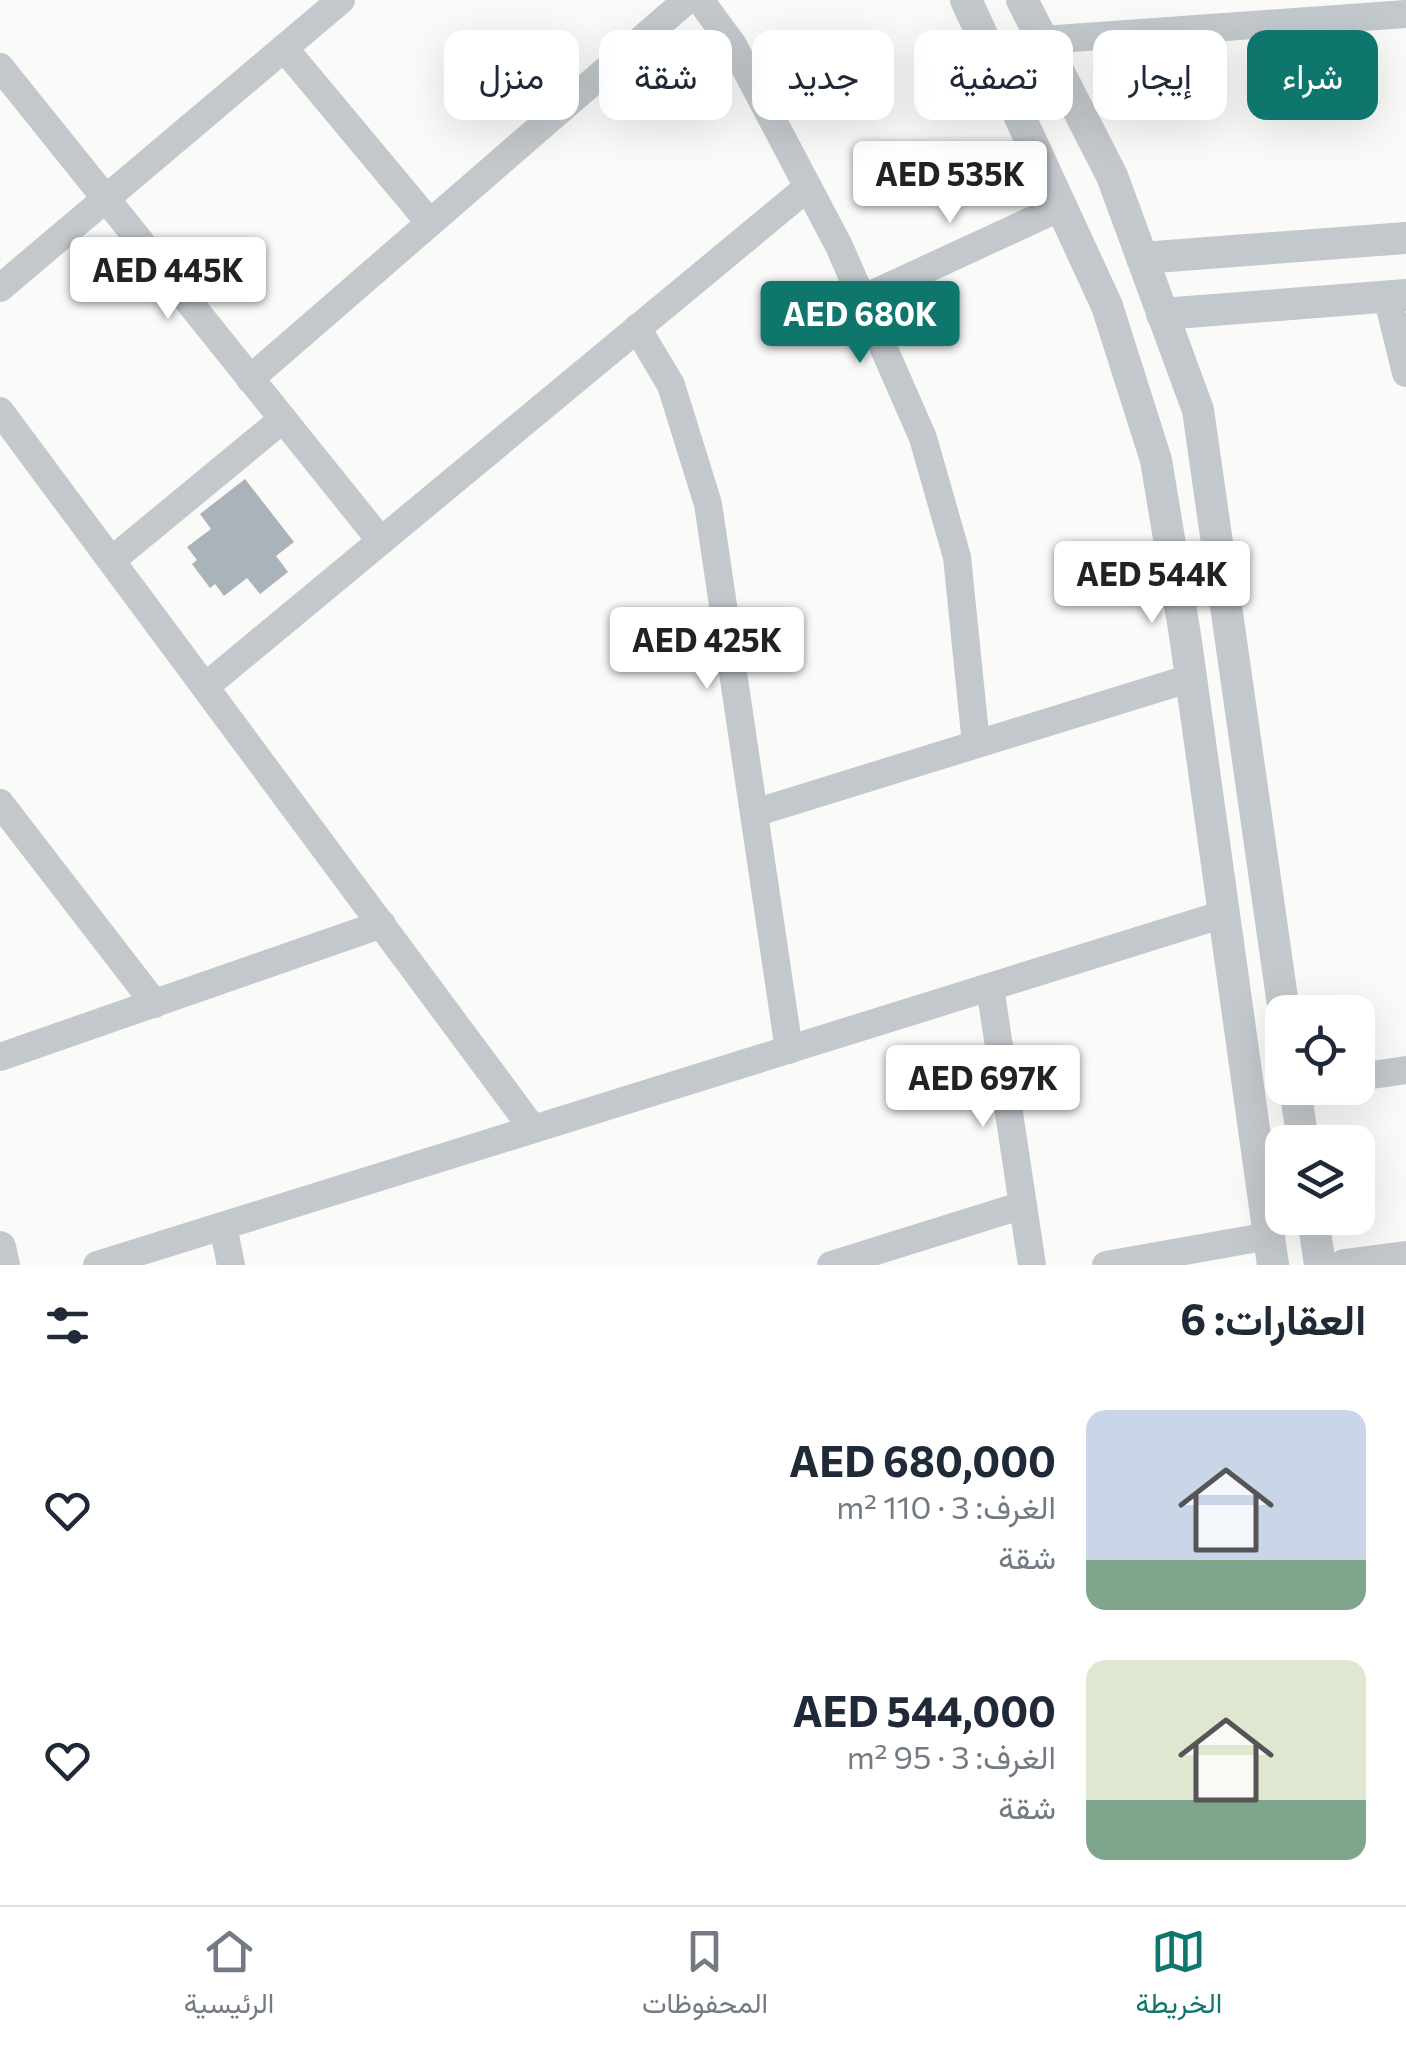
<!DOCTYPE html>
<html lang="ar">
<meta charset="utf-8">
<style>
:root{--surface:#fff;--page:#f2f2f3;--text:#1f2937;--muted:#747a83;--line:#e0e1e3;--accent:#0f766e}
body{margin:0;font-family:Commissioner,Vazirmatn,sans-serif;background:var(--page);color:var(--text);direction:rtl;height:100vh;display:flex;flex-direction:column;font-size:38px;white-space:nowrap}
*{box-sizing:border-box;margin:0}
p{font-size:32px;color:var(--muted)}
.icon{flex:none;width:55px;height:55px;fill:none;stroke:currentColor;stroke-width:2;stroke-linecap:round;stroke-linejoin:round}
.map{position:relative;height:1265px;overflow:hidden;direction:ltr}
.side{display:flex;flex-direction:column;background:var(--surface);flex:1}
.side>*{flex:none}
.banner{position:absolute;left:30px;top:30px;width:1348px;height:90px;direction:rtl;display:flex;gap:20px}
.controls{position:absolute;left:1265px;top:995px;display:grid;gap:20px}
.controls a{display:grid;place-items:center;width:110px;height:110px;border-radius:20px;background:var(--surface);box-shadow:0 10px 40px #0002;font-size:50px}
.price{position:absolute;translate:-50% -85px;padding:0 22px;border-radius:10px;background:#fff;color:#222;font-size:32px;line-height:65px;filter:drop-shadow(0 2px 5px #0008)}
.price::after{content:'';position:absolute;left:50%;top:60px;width:30px;height:22px;margin-left:-15px;background:inherit;clip-path:polygon(0 0,100% 0,50% 100%)}
.price.current{background:var(--accent);color:#fff}
ul{padding:0;list-style:none}
li{display:flex;align-items:center;gap:30px;height:250px;padding:0 40px}
li span{display:grid;place-items:center;flex:none;width:280px;height:200px;border-radius:20px;color:#555}
li>.icon{margin-inline-start:auto}
span .icon{width:120px;height:120px;fill:#fffc;stroke-width:1}
li b{font-size:42px}
h2{display:flex;justify-content:space-between;align-items:center;height:120px;padding:0 40px;font-size:42px}
.chip{padding:0 35px;border-radius:20px;background:var(--surface);box-shadow:0 10px 40px #0002;font-size:35px;line-height:90px}
.chip.current{background:var(--accent);color:#fff}
.tabs{display:flex;justify-content:space-around;align-items:center;height:140px;border-top:2px solid var(--line);background:var(--surface);font-size:28px;color:var(--muted)}
.tabs a{display:grid;justify-items:center;gap:5px}
.tabs .current{color:var(--accent)}
.map>svg:first-child{display:block}
.building{fill:#aab3b9}
.lines{fill:none;stroke-linecap:round;stroke-linejoin:round}
.minor{stroke:#c3c8cc;stroke-width:28}
.tertiary{stroke:#c3c8cc;stroke-width:32}
</style>
<div class="map">
<svg width="1406" height="1265" viewBox="0 0 1406 1265">
<rect width="100%" height="100%" fill="#fafaf8"/>
<!-- building -->
<path class="building" d="M245 479 294 542 276 556 288 572 260 594 247 578 224 596 215 584 210 588 192 564 197 560 187 547 211 529 200 514Z"/>
<g class="lines">
<!-- minor -->
<g class="minor">
<path d="M700 0 733 45 839 246 923 438 957 557 976 744"/>
<path d="M1043 40 1406 14"/>
<path d="M284 48 430 223"/>
<path d="M0 67 381 541"/>
<path d="M0 288 341 0"/>
<path d="M1387 296 1406 373"/>
<path d="M862 299 1063 206"/>
<path d="M637 328 671 385 708 504 789 1050"/>
<path d="M250 379 687 0"/>
<path d="M0 411 533 1129"/>
<path d="M112 560 283 419"/>
<path d="M206 686 808 187"/>
<path d="M0 803 155 1004"/>
<path d="M754 813 1191 678"/>
<path d="M990 987 1032 1265"/>
<path d="M0 1057 382 924"/>
<path d="M1358 1077 1406 1070"/>
<path d="M223 1226 231 1265"/>
<path d="M97 1265 1224 914"/>
<path d="M831 1265 1023 1205"/>
<path d="M1106 1265 1269 1236"/>
</g>
<!-- tertiary -->
<g class="tertiary">
<path d="M966 0 1107 306 1156 460 1185 635 1273 1265"/>
<path d="M1022 0 1112 176 1198 410 1284 1012"/>
<path d="M1142 258 1406 238"/>
<path d="M1162 314 1406 295"/>
<path d="M1295 1088 1303 1142"/>
<path d="M1313 1218 1320 1265"/>
<path d="M0 1247 4 1265"/>
<path d="M1344 1265 1406 1257"/>
</g>
</g>
</svg>
<div class="controls">
<a><svg class="icon" aria-label="locate" viewBox="0 0 24 24"><circle cx="12" cy="12" r="6"/><path d="M12 2v4M12 18v4M2 12h4M18 12h4"/></svg></a>
<a><svg class="icon" aria-label="layers" viewBox="0 0 24 24"><path d="M12 4l9 5-9 5-9-5zM3 14l9 5 9-5"/></svg></a>
</div>
<b class="price" style="left:950px;top:226px">AED 535K</b>
<b class="price" style="left:168px;top:322px">AED 445K</b>
<b class="price current" style="left:860px;top:366px">AED 680K</b>
<b class="price" style="left:1152px;top:626px">AED 544K</b>
<b class="price" style="left:707px;top:692px">AED 425K</b>
<b class="price" style="left:983px;top:1130px">AED 697K</b>
<div class="banner">
<a class="chip current">شراء</a>
<a class="chip">إيجار</a>
<a class="chip">تصفية</a>
<a class="chip">جديد</a>
<a class="chip">شقة</a>
<a class="chip">منزل</a>
</div>
</div>
<section class="side">
<h2>العقارات: 6<svg class="icon" aria-label="filters" viewBox="0 0 24 24"><path d="M4 7h16M4 17h16"/><circle cx="9" cy="7" r="2"/><circle cx="15" cy="17" r="2"/></svg></h2>
<ul>
<li><span style="background:linear-gradient(#c9d6e8 75%,#7fa58c 0)"><svg class="icon" aria-label="home" viewBox="0 0 24 24"><path d="M3 11l9-7 9 7M6 9v11h12V9"/></svg></span><div><b>AED 680,000</b><p>الغرف: 3 · 110 m²</p><p>شقة</p></div><svg class="icon" aria-label="heart" viewBox="0 0 24 24"><path d="M12 20l-8-8c-3-5 5-10 8-4 3-6 11-1 8 4z"/></svg></li>
<li><span style="background:linear-gradient(#dfe7d0 70%,#7fa58c 0)"><svg class="icon" aria-label="home" viewBox="0 0 24 24"><path d="M3 11l9-7 9 7M6 9v11h12V9"/></svg></span><div><b>AED 544,000</b><p>الغرف: 3 · 95 m²</p><p>شقة</p></div><svg class="icon" aria-label="heart" viewBox="0 0 24 24"><path d="M12 20l-8-8c-3-5 5-10 8-4 3-6 11-1 8 4z"/></svg></li>
</ul>
</section>
<nav class="tabs">
<a class="current"><svg class="icon" aria-label="map" viewBox="0 0 24 24"><path d="M3 6l6-2 6 2 6-2v14l-6 2-6-2-6 2zM9 4v14M15 6v14"/></svg>الخريطة</a>
<a><svg class="icon" aria-label="saved" viewBox="0 0 24 24"><path d="M7 4h10v16l-5-4-5 4z"/></svg>المحفوظات</a>
<a><svg class="icon" aria-label="home" viewBox="0 0 24 24"><path d="M3 11l9-7 9 7M6 9v11h12V9"/></svg>الرئيسية</a>
</nav>
